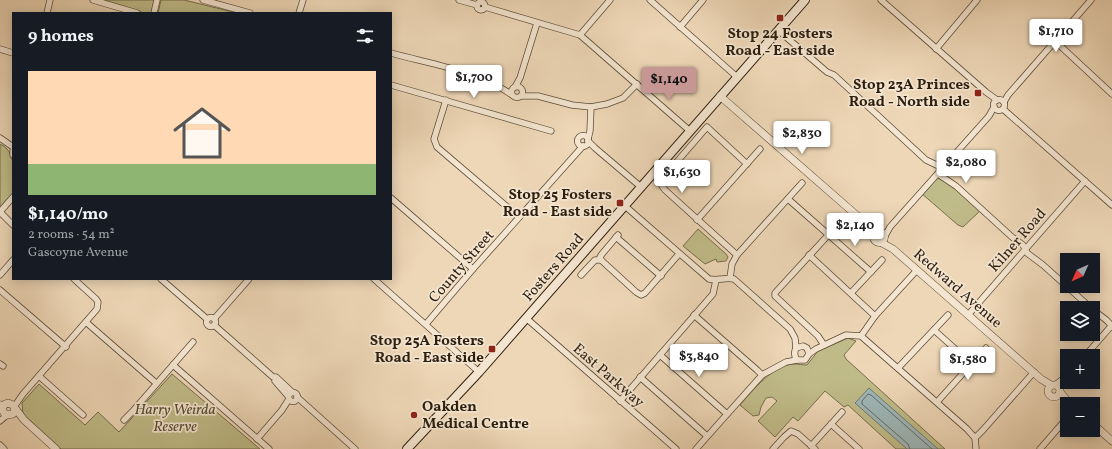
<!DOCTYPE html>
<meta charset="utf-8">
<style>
:root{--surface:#171b24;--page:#242831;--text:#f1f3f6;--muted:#9ea1a6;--accent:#c59692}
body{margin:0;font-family:Vollkorn,serif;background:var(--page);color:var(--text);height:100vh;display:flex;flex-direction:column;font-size:15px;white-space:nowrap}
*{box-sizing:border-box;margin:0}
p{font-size:13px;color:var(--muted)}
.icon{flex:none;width:22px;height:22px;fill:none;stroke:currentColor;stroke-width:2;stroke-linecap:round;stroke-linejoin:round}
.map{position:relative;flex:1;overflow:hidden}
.panel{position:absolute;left:12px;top:12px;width:380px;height:268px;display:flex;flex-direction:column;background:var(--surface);border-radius:0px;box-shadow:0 2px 10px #0003}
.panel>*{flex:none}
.needle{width:26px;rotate:225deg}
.buttons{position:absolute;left:1060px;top:253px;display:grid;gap:8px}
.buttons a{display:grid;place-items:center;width:40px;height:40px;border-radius:0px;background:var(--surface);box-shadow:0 2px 10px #0003;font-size:20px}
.price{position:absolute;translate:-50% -34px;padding:0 9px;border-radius:4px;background:#fff;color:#222;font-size:13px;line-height:26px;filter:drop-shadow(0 1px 2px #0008)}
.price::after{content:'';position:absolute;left:50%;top:24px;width:12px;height:9px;margin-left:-6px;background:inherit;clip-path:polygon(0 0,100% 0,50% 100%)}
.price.current{background:var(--accent);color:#111}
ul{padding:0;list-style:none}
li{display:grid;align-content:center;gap:8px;height:212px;padding:0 16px}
li span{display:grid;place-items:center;height:124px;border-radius:0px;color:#555}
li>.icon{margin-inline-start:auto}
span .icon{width:72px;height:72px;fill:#fffc;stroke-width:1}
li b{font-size:17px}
h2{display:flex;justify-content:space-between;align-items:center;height:48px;padding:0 16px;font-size:17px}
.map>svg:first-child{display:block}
.green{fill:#c0bc89;stroke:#766e4c}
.water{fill:#9eb7b9;stroke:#707a75}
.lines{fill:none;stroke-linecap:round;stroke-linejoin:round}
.shore{stroke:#656b64;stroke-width:1}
.minor-casing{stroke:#5c4d39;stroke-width:7}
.tertiary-casing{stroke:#5c4d39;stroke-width:8}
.secondary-casing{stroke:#2c1f0f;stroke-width:10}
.minor{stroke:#f4e5d0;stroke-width:5.5}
.tertiary{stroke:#f4e5d0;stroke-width:7}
.secondary{stroke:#f4e5d0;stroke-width:8}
.poi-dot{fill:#8f2418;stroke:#f4e5d0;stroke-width:1.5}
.labels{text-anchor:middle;stroke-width:3.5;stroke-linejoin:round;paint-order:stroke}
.poi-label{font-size:15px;font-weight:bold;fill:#2c1f0f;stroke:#f4e5d0;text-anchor:end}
.street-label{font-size:15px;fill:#2c1f0f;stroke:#f4e5d0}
.park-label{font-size:15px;font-style:italic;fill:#584e34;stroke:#f4e5d0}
</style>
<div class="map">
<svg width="1112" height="449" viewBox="0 0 1112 449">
<rect width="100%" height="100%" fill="#eed7b7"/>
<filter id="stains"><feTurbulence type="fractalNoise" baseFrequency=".005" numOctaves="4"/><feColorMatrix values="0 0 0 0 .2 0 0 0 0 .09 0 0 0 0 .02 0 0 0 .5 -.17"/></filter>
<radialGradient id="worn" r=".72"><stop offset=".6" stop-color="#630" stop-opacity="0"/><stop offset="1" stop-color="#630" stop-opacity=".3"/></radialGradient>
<!-- green -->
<g class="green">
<path d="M102 0H155L151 13H144Z"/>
<path d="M161 0H184L237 13H158Z"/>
<path d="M0 144C18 152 13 177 13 193L0 207Z"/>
<path d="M938 174 981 210 963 227 958 225 921 193Z"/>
<path d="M698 229 726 254 728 257 726 261 717 262 716 259 705 264 683 246Z"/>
<path d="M848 338 856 341 844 355 846 359 945 449H896L848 405 844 407 825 391 798 421 793 417 775 437 758 421 777 401 772 397 766 398 761 407 759 415 753 416 740 405C752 391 774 364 794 364 799 364 802 365 807 365L818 351Z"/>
<path d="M172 374 260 449H61L23 414 22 403 39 384 85 425 98 412 119 432Z"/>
</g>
<!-- water -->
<path class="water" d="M869 388 938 449H907L855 403Z"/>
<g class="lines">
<!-- shore -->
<path class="shore" d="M910 449 908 444 862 404V401L868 394 871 395 932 449"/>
<!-- minor casing -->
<g class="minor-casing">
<g id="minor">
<path d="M93 0 137 13"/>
<path d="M203 0 250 13"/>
<path d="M459 0 477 5"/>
<path d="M650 0 737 77"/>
<path d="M881 0 986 92 997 100"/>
<circle cx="481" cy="6" r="4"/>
<path d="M485 7 580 35 690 131"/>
<path d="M47 13 50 0"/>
<path d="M154 13 157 0"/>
<path d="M299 13 303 0"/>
<path d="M680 27 703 0"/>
<path d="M779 31 827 72 834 75 926 160 943 168"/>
<path d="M580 35 610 0"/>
<path d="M1055 41 1112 94"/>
<path d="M0 49 13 53"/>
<path d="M936 49 977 0"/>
<path d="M391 53C430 64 479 71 512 95"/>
<path d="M391 85 551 131"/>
<circle cx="517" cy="92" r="5.5"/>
<path d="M515 87 520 78 537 23"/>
<path d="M521 96H538L572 105 591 107 607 104 623 98 637 84"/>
<circle cx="999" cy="105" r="5.5"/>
<path d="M446 100 434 139 437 147 519 217"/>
<path d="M1004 102 1008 95 1091 0"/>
<path d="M1003 109 1112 205"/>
<circle cx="583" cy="141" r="5.5"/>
<path d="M0 138 13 147"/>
<path d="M588 139 590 131 591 107"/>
<path d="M588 141 595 148 641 187"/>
<path d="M13 151V155"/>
<path d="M938 174 956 186 1012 237 1023 245 1027 253 1043 265 1091 308"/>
<path d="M391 198 473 269"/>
<path d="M788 199 871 272"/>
<path d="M625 206 709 279C719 281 725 277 734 279L790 329 795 338 796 348"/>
<path d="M0 212 13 197"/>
<path d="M0 212 13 225"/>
<path d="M697 220 760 149"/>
<path d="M618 235 602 254 600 257 601 260 636 292 641 295 645 293 679 254"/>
<path d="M885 236 890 227 989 116 994 107"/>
<path d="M616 237 661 276"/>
<path d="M737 255 665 190 662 186V179L707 127 747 164"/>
<path d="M809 255 875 316"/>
<path d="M0 275 13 260"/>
<path d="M581 275 595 260H601"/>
<path d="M730 278 732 264 737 255 802 183"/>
<path d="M161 279 207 319"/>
<path d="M374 279 479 372"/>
<path d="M0 290 66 347"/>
<path d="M851 293 882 260"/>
<path d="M1093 310C1101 317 1107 318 1112 327"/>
<path d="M694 315 757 370 762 375"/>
<path d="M968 315 1085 181"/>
<circle cx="211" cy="322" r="4.5"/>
<path d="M526 318 676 449"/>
<path d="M214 319 249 279"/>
<path d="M87 323 156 383"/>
<path d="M426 324 473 269 583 146"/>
<path d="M214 325 273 377H276L292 392"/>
<path d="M934 330 972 364"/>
<path d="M861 336 875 316 917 270"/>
<path d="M824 345 818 336 775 296V293L842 220"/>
<path d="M809 354 807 348 803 346 796 348C794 352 794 356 797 360H805L809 354 816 349 846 335 861 336 967 429 975 438 976 449"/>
<path d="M660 355 727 414"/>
<path d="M1085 356 1112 325"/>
<path d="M0 364 3 366"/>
<path d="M173 365 269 449"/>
<path d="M898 368 948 315"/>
<path d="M39 376 83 415"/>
<path d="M640 377 707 436"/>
<path d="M275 381 288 396"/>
<path d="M1055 385 1067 376"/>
<circle cx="293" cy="397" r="4.5"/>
<path d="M297 397 355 449"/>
<path d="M620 401 713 294 716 280"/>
<path d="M937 402 986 348"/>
<path d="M14 407 23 394 97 309 98 302 96 299 74 279"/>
<path d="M124 420 132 412 193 342"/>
<path d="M0 421 7 415"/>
<path d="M831 424 859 449"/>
<path d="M975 438 983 430 1034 372"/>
<path d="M257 439 282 410 289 399"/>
<path d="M0 445 4 449"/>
<path d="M811 446 842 412"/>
<path d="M696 449 762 375 786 362 797 360"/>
<path d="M773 449 784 437 791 431 798 434 815 449"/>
<path d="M1040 449 1067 418"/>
</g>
</g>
<!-- tertiary casing -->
<g class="tertiary-casing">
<g id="tertiary">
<path d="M720 96 870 227 878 232"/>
<circle cx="879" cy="237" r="5.5"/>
<path d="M882 243 893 249 1041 379 1051 385"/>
<circle cx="1054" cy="391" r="6"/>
<path d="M1060 392 1070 404"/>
<path d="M0 405 4 413 7 415 13 414 15 410 13 405 8 403 5 404 2 408"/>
<path d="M15 408 24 420 56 449"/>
<path d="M1093 424 1112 441"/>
</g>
</g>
<!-- secondary casing -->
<g class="secondary-casing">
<path id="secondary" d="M407 449 479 372 805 0"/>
</g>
<!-- minor -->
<use href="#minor" class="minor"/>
<!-- tertiary -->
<use href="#tertiary" class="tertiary"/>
<!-- secondary -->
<use href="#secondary" class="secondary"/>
</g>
<!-- markers -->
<g class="poi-dot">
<rect x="776" y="14" width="8" height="8" rx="2"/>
<rect x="974" y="89" width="8" height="8" rx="2"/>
<rect x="616" y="199" width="8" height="8" rx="2"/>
<rect x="488" y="345" width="8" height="8" rx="2"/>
<circle cx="414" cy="415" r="4"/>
</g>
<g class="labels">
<!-- poi labels -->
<g class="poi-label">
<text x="780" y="38" text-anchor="middle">Stop 24 Fosters<tspan x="780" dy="17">Road - East side</tspan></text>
<text x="970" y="89">Stop 23A Princes<tspan x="970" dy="17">Road - North side</tspan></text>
<text x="612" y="199">Stop 25 Fosters<tspan x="612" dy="17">Road - East side</tspan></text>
<text x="484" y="345">Stop 25A Fosters<tspan x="484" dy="17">Road - East side</tspan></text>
<text x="422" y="411" text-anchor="start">Oakden<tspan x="422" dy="17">Medical Centre</tspan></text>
</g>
<!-- street labels -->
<g class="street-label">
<text transform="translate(1017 240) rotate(-49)" y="5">Kilner Road</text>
<text transform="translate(461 266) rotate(-49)" y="5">County Street</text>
<text transform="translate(553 267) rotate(-49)" y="5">Fosters Road</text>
<text transform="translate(958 288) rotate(41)" y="5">Redward Avenue</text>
<text transform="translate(609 375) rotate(41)" y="5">East Parkway</text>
</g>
<!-- park labels -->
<g class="park-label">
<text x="175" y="414">Harry Weirda<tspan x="175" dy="17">Reserve</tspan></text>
</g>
</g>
<rect width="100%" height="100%" filter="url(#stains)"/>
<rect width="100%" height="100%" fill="url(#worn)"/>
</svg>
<div class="buttons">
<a><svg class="needle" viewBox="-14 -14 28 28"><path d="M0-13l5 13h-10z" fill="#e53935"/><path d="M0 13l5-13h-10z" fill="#9ea1a6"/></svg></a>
<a><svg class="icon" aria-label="layers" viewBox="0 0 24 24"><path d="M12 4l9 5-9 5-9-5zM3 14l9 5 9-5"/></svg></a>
<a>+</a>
<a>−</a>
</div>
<b class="price" style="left:1056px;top:53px">$1,710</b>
<b class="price" style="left:474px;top:99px">$1,700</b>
<b class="price current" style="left:669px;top:101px">$1,140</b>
<b class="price" style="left:802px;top:155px">$2,830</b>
<b class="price" style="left:966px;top:184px">$2,080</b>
<b class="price" style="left:682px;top:194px">$1,630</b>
<b class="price" style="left:855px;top:247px">$2,140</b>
<b class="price" style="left:699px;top:378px">$3,840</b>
<b class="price" style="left:968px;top:381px">$1,580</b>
<section class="panel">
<h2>9 homes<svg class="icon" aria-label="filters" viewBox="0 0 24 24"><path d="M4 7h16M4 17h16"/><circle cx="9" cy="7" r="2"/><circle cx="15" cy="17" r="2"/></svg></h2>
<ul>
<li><span style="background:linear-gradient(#ffd9b3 75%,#8fb573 0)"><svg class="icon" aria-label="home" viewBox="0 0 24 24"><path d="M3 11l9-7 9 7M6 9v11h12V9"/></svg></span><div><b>$1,140/mo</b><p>2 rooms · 54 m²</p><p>Gascoyne Avenue</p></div></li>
</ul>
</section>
</div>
